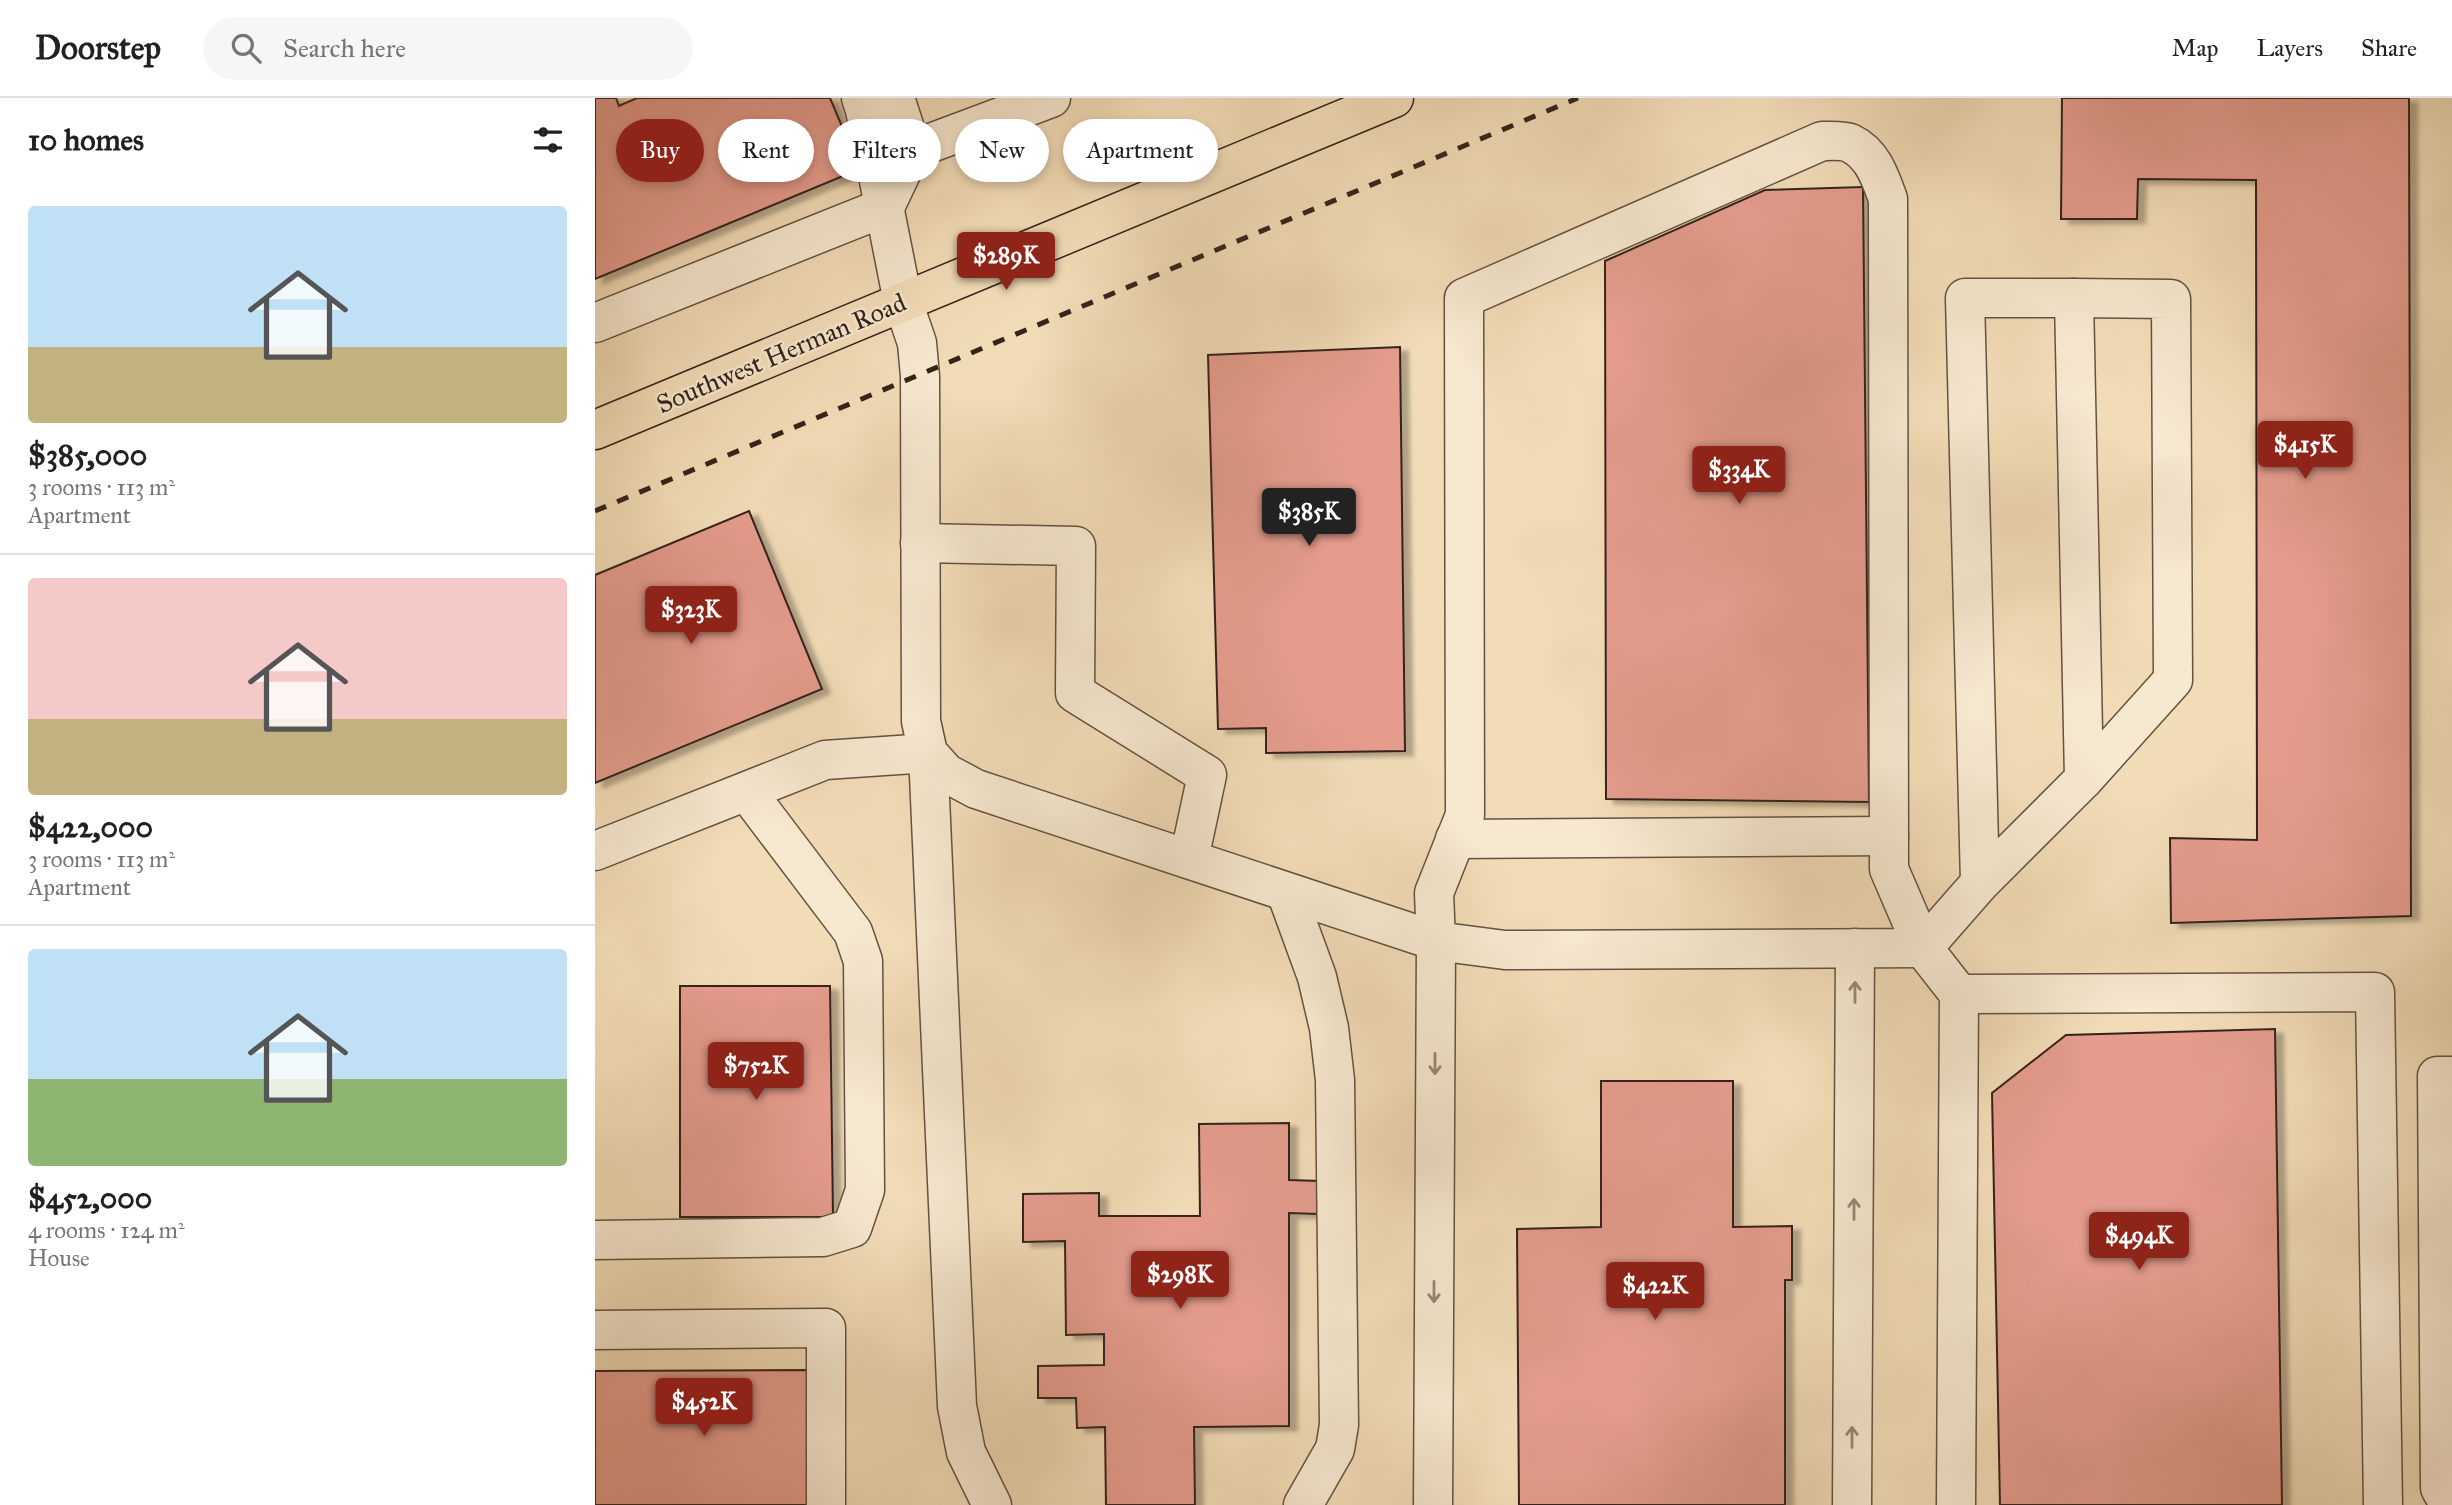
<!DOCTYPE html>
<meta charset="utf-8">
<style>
:root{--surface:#fff;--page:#f6f6f6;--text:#202124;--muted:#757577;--line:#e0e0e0;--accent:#8f2418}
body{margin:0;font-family:"IM FELL Great Primer",serif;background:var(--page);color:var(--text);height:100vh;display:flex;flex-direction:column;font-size:26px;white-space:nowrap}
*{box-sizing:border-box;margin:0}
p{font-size:23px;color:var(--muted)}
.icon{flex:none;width:38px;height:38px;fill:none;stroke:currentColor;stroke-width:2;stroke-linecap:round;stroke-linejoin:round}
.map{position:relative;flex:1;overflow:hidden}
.details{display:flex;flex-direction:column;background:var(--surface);width:595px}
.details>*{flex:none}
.top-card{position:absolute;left:21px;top:21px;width:665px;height:63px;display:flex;gap:14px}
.price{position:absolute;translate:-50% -60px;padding:0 16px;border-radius:7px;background:var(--accent);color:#fff;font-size:23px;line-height:46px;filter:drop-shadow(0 2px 4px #0008)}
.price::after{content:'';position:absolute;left:50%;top:42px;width:21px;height:16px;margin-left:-10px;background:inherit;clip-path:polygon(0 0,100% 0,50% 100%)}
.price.selected{background:#222;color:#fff}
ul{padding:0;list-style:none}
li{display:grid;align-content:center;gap:14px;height:371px;padding:0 28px}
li+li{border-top:2px solid var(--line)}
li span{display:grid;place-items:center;height:217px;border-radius:7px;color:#555}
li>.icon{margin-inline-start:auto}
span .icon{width:126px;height:126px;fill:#fffc;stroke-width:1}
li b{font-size:30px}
h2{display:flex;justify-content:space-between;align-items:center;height:84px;padding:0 28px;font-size:30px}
.pill{padding:0 24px;border-radius:32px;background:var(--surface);box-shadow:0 4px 10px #0003;font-size:24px;line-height:63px}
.pill.selected{background:var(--accent);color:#fff}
header{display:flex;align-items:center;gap:42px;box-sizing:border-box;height:98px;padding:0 35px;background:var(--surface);border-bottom:2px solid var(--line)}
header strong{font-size:33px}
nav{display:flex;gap:38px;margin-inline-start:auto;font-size:24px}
.search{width:490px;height:63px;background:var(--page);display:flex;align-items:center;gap:18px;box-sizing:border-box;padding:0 24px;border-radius:38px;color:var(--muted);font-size:26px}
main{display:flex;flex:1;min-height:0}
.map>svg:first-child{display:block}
.building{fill:#e59c8d;stroke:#34241a;stroke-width:2;filter:url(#shadow)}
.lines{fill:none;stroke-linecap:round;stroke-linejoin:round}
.minor-casing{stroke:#645241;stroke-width:41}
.major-casing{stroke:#34241a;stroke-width:41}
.minor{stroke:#f7e8d0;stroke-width:38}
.major{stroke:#f2dcb7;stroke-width:38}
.rail{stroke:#34241a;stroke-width:5;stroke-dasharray:12 12;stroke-linecap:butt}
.oneway{stroke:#968675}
.labels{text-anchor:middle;stroke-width:5;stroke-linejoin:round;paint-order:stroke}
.street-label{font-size:26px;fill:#34241a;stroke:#f7e8d0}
</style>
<header>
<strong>Doorstep</strong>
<div class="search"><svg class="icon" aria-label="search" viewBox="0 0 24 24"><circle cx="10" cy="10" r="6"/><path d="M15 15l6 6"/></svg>Search here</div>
<nav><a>Map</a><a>Layers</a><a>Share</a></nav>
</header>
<main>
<section class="details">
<h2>10 homes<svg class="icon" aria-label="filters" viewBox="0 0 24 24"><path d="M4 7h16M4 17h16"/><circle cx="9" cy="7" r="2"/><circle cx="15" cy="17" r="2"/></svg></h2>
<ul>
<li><span style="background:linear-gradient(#bfe0f5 65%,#c2b280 0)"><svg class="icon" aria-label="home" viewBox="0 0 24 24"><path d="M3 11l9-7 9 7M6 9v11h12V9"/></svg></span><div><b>$385,000</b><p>3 rooms · 113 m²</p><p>Apartment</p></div></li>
<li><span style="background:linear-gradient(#f6c9c9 65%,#c2b280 0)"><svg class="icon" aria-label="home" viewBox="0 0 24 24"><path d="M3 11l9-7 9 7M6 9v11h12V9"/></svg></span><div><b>$422,000</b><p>3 rooms · 113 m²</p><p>Apartment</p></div></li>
<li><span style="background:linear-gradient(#bfe0f5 60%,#8fb573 0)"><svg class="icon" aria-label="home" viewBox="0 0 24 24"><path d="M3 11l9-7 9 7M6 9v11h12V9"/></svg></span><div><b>$452,000</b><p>4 rooms · 124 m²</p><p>House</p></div></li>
</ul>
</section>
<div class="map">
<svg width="1857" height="1407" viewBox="0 0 1857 1407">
<defs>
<filter id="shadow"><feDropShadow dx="8" dy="4.5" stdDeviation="2" flood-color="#0004"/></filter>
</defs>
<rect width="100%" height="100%" fill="#f2dcb7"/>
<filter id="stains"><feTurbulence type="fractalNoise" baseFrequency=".00286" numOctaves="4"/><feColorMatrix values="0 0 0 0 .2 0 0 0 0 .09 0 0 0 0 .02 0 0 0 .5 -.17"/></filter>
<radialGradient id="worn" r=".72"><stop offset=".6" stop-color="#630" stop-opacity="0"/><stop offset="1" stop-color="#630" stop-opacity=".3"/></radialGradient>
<!-- building -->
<g class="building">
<path d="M0 0H21L24 8 42 0H235L265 71 0 181Z"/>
<path d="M1467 0H1814L1816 818 1576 825 1575 740 1662 742 1661 82 1543 81 1542 121H1466Z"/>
<path d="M1268 89 1274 704 1011 701 1010 163 1170 92Z"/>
<path d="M805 249 810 653 671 655V630L623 631 613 257Z"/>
<path d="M154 413 227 591 0 685V477Z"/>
<path d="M85 888H235L238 1119H85Z"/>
<path d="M1680 931 1687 1407H1405L1397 995 1471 937Z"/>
<path d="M1006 983H1138V1129L1197 1128V1182H1190V1407H924L922 1131 1006 1129Z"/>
<path d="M694 1025V1082L725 1083 724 1116 694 1115V1328L599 1329 600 1407H511L510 1329 482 1330 481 1300H443V1268L509 1267V1236L471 1237 470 1143 428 1144V1096L504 1095V1118H605L604 1026Z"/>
<path d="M217 1272V1407H0V1273Z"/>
</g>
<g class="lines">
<!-- minor casing -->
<g class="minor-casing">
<g id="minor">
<path d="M266 0 270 12 308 204 322 245 325 278 326 623 333 655 351 675 381 691 841 843 910 852 1328 850 1385 785 1489 681 1479 200H1370L1385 785"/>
<path d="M300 0 317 52"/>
<path d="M1479 200 1576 201 1578 582 1489 681"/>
<path d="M0 225 290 109 317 52 456 0"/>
<path d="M325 445 481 448 480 595 612 677 594 761"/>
<path d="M860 741 1294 738"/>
<path d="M0 753 230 662 333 655 362 1308 371 1354 397 1407"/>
<path d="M691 794 722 879 734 930 740 982 744 1327 740 1351 708 1407"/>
<path d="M1364 896 1780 894 1788 1407"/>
<path d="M0 1142 228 1139 257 1130 270 1092 268 863 258 834 152 694"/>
<path d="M0 1232 231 1230V1407"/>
<path d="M838 1407 841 843 839 795 870 717 869 200 1227 43C1235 43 1248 42 1255 45 1278 56 1285 79 1293 101L1294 771 1328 850 1364 896 1361 1407"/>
<path d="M1257 1407 1260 850"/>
<path d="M1857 1407 1853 1404 1845 1390 1842 978H1857"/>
</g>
</g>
<!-- major casing -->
<g class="major-casing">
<path id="major" d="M0 332 799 0"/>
</g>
<!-- minor -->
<use href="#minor" class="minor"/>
<!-- major -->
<use href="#major" class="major"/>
<!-- rail -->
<path class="rail" d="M0 413 983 0"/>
</g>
<!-- one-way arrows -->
<defs><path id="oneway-shaft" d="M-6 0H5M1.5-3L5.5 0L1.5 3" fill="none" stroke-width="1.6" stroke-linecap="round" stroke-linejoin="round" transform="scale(1.75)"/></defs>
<g class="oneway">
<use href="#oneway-shaft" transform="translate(1260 894) rotate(-90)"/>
<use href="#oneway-shaft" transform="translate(840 966) rotate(90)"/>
<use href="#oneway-shaft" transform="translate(1259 1111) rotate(-90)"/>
<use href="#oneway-shaft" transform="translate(839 1194) rotate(90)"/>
<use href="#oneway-shaft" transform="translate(1257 1339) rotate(-90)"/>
</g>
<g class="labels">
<!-- street labels -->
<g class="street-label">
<text transform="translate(186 255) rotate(-23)" y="9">Southwest Herman Road</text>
</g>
</g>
<rect width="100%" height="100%" filter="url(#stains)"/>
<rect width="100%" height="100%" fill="url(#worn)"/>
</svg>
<b class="price" style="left:411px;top:194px">$289K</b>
<b class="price" style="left:1710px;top:383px">$415K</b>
<b class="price" style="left:1144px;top:408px">$334K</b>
<b class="price selected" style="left:714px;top:450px">$385K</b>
<b class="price" style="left:96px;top:548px">$323K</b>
<b class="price" style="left:161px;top:1004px">$752K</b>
<b class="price" style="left:1544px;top:1174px">$494K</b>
<b class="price" style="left:585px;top:1213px">$298K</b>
<b class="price" style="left:1060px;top:1224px">$422K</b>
<b class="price" style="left:109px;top:1340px">$452K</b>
<div class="top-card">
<a class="pill selected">Buy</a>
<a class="pill">Rent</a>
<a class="pill">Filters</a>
<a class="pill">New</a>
<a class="pill">Apartment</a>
</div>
</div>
</main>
